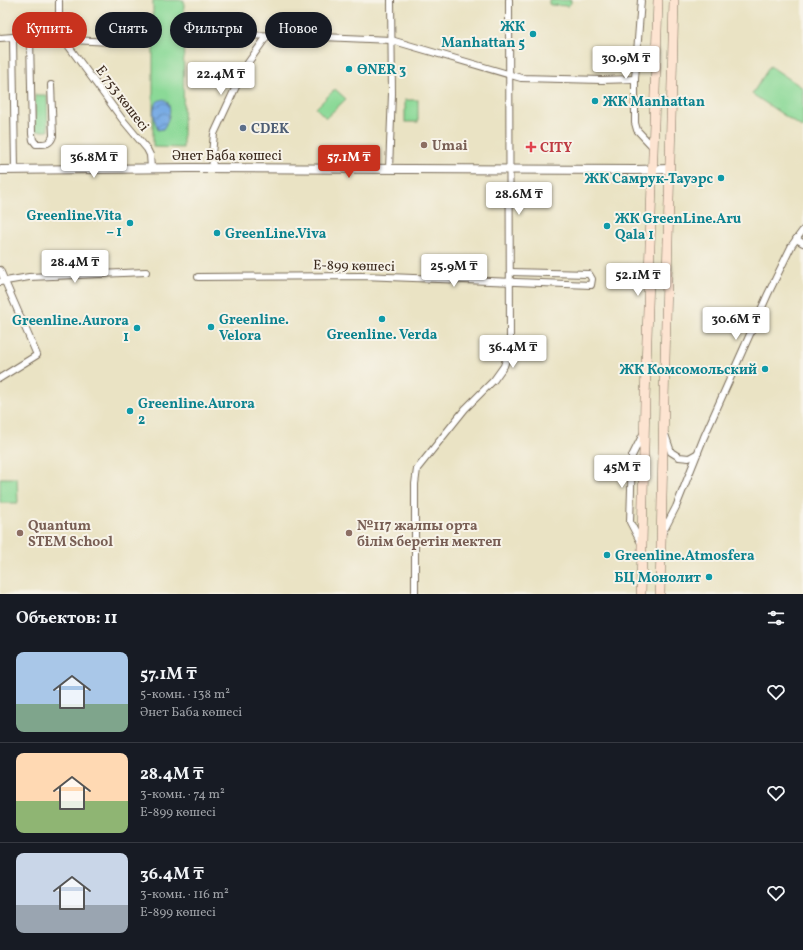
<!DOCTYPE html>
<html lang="ru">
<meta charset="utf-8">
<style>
:root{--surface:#171b24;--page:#20242c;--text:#f1f3f6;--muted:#9ea1a6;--line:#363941;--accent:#c8321e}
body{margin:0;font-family:Vollkorn,serif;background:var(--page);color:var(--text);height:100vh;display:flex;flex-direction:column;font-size:15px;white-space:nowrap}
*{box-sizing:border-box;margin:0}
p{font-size:13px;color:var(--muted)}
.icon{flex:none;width:22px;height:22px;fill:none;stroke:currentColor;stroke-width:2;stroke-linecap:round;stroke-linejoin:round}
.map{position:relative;height:594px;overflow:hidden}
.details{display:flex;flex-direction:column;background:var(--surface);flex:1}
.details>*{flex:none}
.banner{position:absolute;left:12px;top:12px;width:400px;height:36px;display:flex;gap:8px}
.price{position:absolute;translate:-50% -34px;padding:0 9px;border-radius:4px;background:#fff;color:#222;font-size:13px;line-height:26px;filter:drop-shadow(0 1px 2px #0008)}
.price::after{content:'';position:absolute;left:50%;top:24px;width:12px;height:9px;margin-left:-6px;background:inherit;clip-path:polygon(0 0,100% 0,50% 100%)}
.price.on{background:var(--accent);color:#fff}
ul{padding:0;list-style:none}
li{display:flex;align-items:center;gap:12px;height:100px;padding:0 16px}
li+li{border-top:1px solid var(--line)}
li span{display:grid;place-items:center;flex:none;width:112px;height:80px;border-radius:8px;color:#555}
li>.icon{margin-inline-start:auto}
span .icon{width:48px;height:48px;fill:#fffc;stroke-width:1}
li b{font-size:17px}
h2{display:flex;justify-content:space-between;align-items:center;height:48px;padding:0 16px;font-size:17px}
.chip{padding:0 14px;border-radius:18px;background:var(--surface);box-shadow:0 2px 6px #0003;font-size:14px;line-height:36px}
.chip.on{background:var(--accent);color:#fff}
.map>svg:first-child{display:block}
.green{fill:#8bd997;stroke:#63825a}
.water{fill:url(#water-waves);stroke:#5a6a81}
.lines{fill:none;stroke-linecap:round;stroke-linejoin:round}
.minor-casing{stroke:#786b58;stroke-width:8}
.tertiary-casing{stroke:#786b58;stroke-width:10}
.secondary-casing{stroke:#786b58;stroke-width:10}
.minor{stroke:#fff;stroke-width:6}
.tertiary{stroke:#fff;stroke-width:8}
.secondary{stroke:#fde4d1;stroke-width:9}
.culture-dot{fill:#0f9aa8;stroke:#f7f3e8;stroke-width:1.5}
.service-dot{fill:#5c6f8a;stroke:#f7f3e8;stroke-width:1.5}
.education-dot{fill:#8d6e63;stroke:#f7f3e8;stroke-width:1.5}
.health-dot{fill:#e0444e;stroke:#f7f3e8;stroke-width:1.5}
.labels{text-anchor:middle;stroke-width:4;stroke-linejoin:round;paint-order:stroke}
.culture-label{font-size:14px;font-weight:bold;fill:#0d838f;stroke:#f7f3e8;text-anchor:start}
.street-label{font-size:14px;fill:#3b2a1e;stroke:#f7f3e8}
.service-label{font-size:14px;font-weight:bold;fill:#4e5e75;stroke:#f7f3e8;text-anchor:start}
.education-label{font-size:14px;font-weight:bold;fill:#785e54;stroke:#f7f3e8;text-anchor:start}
.health-label{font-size:14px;font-weight:bold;fill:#be3a42;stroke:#f7f3e8;text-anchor:start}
</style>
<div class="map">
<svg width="803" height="594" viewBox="0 0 803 594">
<defs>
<pattern id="water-waves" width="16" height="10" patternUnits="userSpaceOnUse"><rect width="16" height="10" fill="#78abe4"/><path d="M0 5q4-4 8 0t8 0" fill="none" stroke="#648bb8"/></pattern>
</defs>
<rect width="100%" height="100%" fill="#f7f3e8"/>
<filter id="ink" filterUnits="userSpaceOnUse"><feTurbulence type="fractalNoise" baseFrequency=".025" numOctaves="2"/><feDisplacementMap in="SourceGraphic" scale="8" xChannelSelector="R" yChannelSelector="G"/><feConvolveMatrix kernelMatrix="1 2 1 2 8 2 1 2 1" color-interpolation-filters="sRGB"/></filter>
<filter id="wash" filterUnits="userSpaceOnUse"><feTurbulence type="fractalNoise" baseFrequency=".012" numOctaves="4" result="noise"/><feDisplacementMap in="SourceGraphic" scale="16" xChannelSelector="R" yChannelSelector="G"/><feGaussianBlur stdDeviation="0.9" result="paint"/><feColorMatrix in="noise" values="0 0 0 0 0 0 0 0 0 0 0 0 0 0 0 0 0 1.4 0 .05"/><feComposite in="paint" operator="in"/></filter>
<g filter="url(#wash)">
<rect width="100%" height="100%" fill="#eae3c4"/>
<!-- green -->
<g class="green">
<path d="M153 0H184L183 148 153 147Z"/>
<path d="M549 0H571V3L568 6 551 5 549 4Z"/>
<path d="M770 66 803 88V128L752 94Z"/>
<path d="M335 89 346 99 326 118 316 108Z"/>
<path d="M35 95H47L48 131H35Z"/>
<rect x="405" y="100" width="13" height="22"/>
<path d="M0 478H17L18 503H0Z"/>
</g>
<!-- water -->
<path class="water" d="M164 99C174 105 169 121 163 129L158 130C155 123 150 107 158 101 158 101 163 99 164 99Z"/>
</g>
<g filter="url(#ink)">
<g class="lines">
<!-- minor casing -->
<g class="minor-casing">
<g id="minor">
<path d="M59 0V33L122 119 147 149 150 155 151 168"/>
<path d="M641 0 635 79V123L637 130 653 147"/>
<path d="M13 37 15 170"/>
<path d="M189 37 277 35 391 40 521 78 602 80 635 79"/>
<path d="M0 38 13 37 111 42 146 40"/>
<path d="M30 38 32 134 33 140 36 144C45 144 50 145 53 136L51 85"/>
<path d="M213 168 212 154 214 134 245 67 267 36"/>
<path d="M389 169 392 94 391 0"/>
<path d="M796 239 803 243"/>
<path d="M0 270 37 355 0 378"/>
<path d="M198 277 362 276 591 285 592 279 589 274 510 272"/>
<path d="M0 282 29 277 146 272"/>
<path d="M665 434 671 452 679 457 689 458 698 453"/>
<path d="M663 532 676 507 704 437 768 294 792 245 803 230"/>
<path d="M641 543 630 522 632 456 643 434"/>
<path d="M415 594V484L417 469 465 409 494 380 504 366 510 347 509 0"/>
</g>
</g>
<!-- tertiary casing -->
<g class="tertiary-casing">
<path id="tertiary" d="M0 170 188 168 636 170 669 169"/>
</g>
<!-- secondary casing -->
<g class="secondary-casing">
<g id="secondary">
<path d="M641 594 645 399 658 0"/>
<path d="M660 594 664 400 674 0"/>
</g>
</g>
<!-- minor -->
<use href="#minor" class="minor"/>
<!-- tertiary -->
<use href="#tertiary" class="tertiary"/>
<!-- secondary -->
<use href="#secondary" class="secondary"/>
</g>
</g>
<!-- markers -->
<g class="culture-dot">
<circle cx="533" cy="34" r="4"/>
<circle cx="349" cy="69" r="4"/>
<circle cx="595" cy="101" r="4"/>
<circle cx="721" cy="178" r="4"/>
<circle cx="130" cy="223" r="4"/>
<circle cx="607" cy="226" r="4"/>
<circle cx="217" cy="233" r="4"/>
<circle cx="382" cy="319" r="4"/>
<circle cx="211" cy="327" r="4"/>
<circle cx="137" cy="328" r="4"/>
<circle cx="765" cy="369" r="4"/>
<circle cx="130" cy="411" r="4"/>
<circle cx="607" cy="555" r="4"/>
<circle cx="709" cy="577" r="4"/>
</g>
<circle class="service-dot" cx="243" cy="128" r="4"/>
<g class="education-dot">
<circle cx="424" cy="145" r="4"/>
<circle cx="20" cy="533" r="4"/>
<circle cx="349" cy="533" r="4"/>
</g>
<path class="health-dot" d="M529 141h4v4h4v4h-4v4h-4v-4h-4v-4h4z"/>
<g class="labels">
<!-- culture labels -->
<g class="culture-label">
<text x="525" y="31" text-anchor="end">ЖК<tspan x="525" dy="16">Manhattan 5</tspan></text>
<text x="357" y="74">ӨNER 3</text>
<text x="603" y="106">ЖК Manhattan</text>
<text x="713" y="183" text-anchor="end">ЖК Самрук-Тауэрс</text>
<text x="122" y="220" text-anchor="end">Greenline.Vita<tspan x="122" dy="16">– 1</tspan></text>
<text x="615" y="223">ЖК GreenLine.Aru<tspan x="615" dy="16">Qala 1</tspan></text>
<text x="225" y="238">GreenLine.Viva</text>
<text x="219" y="324">Greenline.<tspan x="219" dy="16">Velora</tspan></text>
<text x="129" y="325" text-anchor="end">Greenline.Aurora<tspan x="129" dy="16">1</tspan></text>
<text x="382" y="339" text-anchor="middle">Greenline. Verda</text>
<text x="757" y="374" text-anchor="end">ЖК Комсомольский</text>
<text x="138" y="408">Greenline.Aurora<tspan x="138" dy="16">2</tspan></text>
<text x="615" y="560">Greenline.Atmosfera</text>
<text x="701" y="582" text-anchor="end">БЦ Монолит</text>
</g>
<!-- street labels -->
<g class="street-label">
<text transform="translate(123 98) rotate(53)" y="5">Е 753 көшесі</text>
<text x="227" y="160">Әнет Баба көшесі</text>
<text transform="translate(354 265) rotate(1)" y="5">Е-899 көшесі</text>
</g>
<!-- service labels -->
<g class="service-label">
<text x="251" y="133">CDEK</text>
</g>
<!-- education labels -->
<g class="education-label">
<text x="432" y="150">Umai</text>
<text x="28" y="530">Quantum<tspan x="28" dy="16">STEM School</tspan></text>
<text x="357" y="530">№117 жалпы орта<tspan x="357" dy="16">білім беретін мектеп</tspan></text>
</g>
<!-- health labels -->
<g class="health-label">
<text x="540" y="152">CITY</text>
</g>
</g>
</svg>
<b class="price" style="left:626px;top:80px">30.9M ₸</b>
<b class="price" style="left:221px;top:96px">22.4M ₸</b>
<b class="price" style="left:94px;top:179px">36.8M ₸</b>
<b class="price on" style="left:349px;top:179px">57.1M ₸</b>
<b class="price" style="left:519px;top:216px">28.6M ₸</b>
<b class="price" style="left:75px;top:284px">28.4M ₸</b>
<b class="price" style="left:454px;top:288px">25.9M ₸</b>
<b class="price" style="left:638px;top:297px">52.1M ₸</b>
<b class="price" style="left:736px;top:341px">30.6M ₸</b>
<b class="price" style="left:513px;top:369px">36.4M ₸</b>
<b class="price" style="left:622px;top:489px">45M ₸</b>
<div class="banner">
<a class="chip on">Купить</a>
<a class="chip">Снять</a>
<a class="chip">Фильтры</a>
<a class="chip">Новое</a>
</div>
</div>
<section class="details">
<h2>Объектов: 11<svg class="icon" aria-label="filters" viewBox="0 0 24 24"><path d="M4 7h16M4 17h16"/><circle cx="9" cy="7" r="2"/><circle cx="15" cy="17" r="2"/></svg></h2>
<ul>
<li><span style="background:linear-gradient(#a9c7e8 65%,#7fa58c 0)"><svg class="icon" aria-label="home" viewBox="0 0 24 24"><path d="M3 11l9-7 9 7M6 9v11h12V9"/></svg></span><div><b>57.1M ₸</b><p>5-комн. · 138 m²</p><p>Әнет Баба көшесі</p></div><svg class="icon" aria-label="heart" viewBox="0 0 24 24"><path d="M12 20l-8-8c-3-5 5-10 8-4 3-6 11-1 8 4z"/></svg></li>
<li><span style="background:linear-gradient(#ffd9b3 60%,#8fb573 0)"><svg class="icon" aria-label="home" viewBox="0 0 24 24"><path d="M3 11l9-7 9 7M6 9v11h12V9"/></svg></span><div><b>28.4M ₸</b><p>3-комн. · 74 m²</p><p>Е-899 көшесі</p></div><svg class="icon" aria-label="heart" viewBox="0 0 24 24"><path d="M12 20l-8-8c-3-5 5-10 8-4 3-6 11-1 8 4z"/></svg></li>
<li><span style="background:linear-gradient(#c9d6e8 65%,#9aa5b1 0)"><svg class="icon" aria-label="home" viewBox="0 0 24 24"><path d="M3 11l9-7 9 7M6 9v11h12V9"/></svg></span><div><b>36.4M ₸</b><p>3-комн. · 116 m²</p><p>Е-899 көшесі</p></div><svg class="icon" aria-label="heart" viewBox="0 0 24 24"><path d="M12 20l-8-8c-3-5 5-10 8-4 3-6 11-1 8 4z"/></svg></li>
</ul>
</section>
